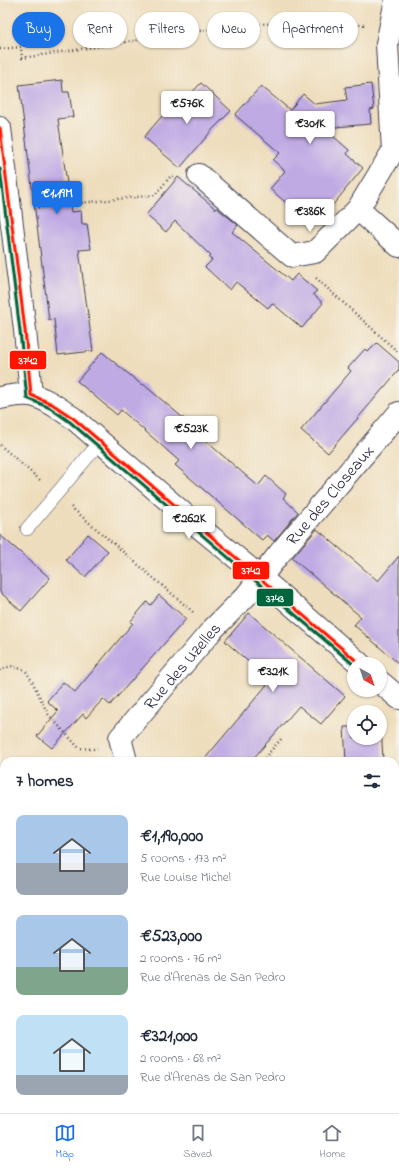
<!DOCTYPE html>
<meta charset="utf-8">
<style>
:root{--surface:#fff;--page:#f6f6f7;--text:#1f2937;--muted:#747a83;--line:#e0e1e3;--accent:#1a73e8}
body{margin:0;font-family:"Indie Flower",sans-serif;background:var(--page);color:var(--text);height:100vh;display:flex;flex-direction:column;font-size:15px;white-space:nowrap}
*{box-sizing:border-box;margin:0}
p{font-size:13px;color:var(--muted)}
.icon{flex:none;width:22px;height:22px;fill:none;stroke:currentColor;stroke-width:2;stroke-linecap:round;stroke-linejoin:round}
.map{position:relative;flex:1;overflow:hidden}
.sheet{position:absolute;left:0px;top:757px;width:399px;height:356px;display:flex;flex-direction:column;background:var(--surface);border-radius:12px 12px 0 0;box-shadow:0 1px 3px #0004}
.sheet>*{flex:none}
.banner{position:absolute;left:12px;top:12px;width:375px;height:36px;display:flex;gap:8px}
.needle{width:26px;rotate:140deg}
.controls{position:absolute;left:347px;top:657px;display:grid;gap:8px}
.controls a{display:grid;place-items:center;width:40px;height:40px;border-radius:50%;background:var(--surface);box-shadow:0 1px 3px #0004;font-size:20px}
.price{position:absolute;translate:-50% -34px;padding:0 9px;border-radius:4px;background:#fff;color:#222;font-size:13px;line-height:26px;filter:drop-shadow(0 1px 2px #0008)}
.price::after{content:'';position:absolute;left:50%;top:24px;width:12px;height:9px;margin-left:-6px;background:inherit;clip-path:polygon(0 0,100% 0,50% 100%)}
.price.current{background:var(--accent);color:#fff}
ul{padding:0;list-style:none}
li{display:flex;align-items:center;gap:12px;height:100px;padding:0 16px}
li span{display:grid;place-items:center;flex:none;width:112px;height:80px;border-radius:8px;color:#555}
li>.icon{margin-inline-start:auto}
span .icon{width:48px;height:48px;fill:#fffc;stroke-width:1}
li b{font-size:17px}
h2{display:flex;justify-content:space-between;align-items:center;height:48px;padding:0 16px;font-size:17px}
.pill{padding:0 14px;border-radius:18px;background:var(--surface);box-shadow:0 1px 3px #0004;font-size:14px;line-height:36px}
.pill.current{background:var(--accent);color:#fff}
.tab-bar{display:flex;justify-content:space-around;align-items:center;height:56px;border-top:1px solid var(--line);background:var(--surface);font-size:11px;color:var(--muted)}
.tab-bar a{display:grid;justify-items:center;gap:2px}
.tab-bar .current{color:var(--accent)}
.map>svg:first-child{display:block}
.building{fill:#c0aae4}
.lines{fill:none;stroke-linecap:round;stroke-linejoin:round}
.lane-casing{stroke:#413e4e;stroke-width:14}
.street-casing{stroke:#413e4e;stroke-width:24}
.secondary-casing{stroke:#413e4e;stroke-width:24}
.path{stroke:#413e4e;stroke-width:2.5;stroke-dasharray:1 3;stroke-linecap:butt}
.lane{stroke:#fff;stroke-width:13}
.street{stroke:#fff;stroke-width:22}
.secondary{stroke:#fff;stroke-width:22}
.bus-1-casing{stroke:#f7f3e8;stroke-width:6}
.bus-2-casing{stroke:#f7f3e8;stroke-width:6}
.bus-1{stroke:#ff1400;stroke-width:3}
.bus-2{stroke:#00643c;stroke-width:3}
.labels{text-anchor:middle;stroke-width:4;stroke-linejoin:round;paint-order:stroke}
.street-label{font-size:17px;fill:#22223b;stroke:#f7f3e8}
.line-badge{stroke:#f7f3e8;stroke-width:1.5}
.badge-label{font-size:11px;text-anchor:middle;font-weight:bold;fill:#fff}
</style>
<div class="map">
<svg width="399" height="1113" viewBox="0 0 399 1113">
<rect width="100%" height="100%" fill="#f7f3e8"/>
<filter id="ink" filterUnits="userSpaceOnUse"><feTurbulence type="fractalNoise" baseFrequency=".025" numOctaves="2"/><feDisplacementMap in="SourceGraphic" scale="8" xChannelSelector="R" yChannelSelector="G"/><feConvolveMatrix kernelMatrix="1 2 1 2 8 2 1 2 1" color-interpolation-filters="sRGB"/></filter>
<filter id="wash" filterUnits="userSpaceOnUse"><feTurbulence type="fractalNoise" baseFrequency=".012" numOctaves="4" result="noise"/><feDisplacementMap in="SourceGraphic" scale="16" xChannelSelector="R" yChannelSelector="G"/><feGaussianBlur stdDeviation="0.9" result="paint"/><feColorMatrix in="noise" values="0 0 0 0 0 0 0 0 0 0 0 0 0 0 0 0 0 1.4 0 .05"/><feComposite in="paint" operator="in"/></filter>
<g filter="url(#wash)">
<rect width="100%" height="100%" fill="#eeddbc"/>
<g id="blocks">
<!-- building -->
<g class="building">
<path d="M62 80 63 92H69L73 117 58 119 71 212 81 211 82 224H87L91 249 79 250 93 351 58 355 54 319 49 320 19 85Z"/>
<path d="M201 83 231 111 213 129 180 168 144 137 169 108 174 112Z"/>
<path d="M371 84 374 109 370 110 371 124 324 128 349 150 347 154 363 168 332 206 320 217 318 214 310 223 270 189 285 171 273 160 280 153 235 115 261 86 290 110 303 94 315 104 347 100 345 87Z"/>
<path d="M178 177 216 209 217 208 238 225 232 232 291 281 297 274 317 291 313 294 323 303 302 328 272 303 268 308 236 282 230 290 205 267 212 260 209 258 211 256 175 221 166 232 146 215Z"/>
<path d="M377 343 399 362V370L328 453 301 430 351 371 348 368 365 349 368 352Z"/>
<path d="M102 352 142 385 143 384 202 434 200 436 258 486 266 476 286 494 283 498 298 512 274 541 267 535 262 540 175 465 179 461 160 444 121 410 117 415 77 381Z"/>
<path d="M317 529 378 581 399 556V664L354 625 361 617 292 558Z"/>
<path d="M88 534 108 551 85 577 66 560Z"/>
<path d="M0 535 50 578 21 611 0 592Z"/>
<path d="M159 595 186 619 110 705 103 699 86 718 83 714 52 748 37 736 58 711 47 701 63 682 75 692 133 623 130 622 147 602 151 605Z"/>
<path d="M249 613 345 696 321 724 299 706 251 761H203L270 681 225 641Z"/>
<path d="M380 725H381L383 761H346L344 727H354V738H380Z"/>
</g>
</g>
</g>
<g filter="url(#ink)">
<use href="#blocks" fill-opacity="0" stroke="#413e4e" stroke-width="1"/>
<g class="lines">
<!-- lane casing -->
<g class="lane-casing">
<g id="lane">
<path d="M27 529 101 441"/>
<path d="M395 1062 399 1065"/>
</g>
</g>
<!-- street casing -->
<g class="street-casing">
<g id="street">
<path d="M0 128 25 330 31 395"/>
<path d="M199 175 292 256 315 252 358 209 399 246"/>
<path d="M358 209 393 151 387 44 396 0"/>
<path d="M0 398C9 396 22 394 31 395 46 398 61 410 73 418L199 527 260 577 360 664"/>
<path d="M380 682 399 698"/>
<path id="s1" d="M126 761 120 738 213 629 246 596 279 554 399 413"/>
</g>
</g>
<!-- secondary casing -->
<g class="secondary-casing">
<g id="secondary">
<path d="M395 890 399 885"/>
<path d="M253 1113 255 1109"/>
</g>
</g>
<!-- path -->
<g class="path">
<path d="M0 49 21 47 22 58 245 24 339 23 365 25"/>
<path d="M34 208 155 195 170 177H175"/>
<path d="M316 278 399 353"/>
<path d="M0 445 40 480"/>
<path d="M71 507 193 612"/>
<path d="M0 670 11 666 25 670 32 681 48 714 79 748 95 749 97 748"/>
<path d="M262 761 282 738"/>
</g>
<!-- lane -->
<use href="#lane" class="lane"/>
<!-- street -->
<use href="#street" class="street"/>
<!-- secondary -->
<use href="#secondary" class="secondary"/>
<!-- bus-1 casing -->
<g class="bus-1-casing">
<path id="bus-1" d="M0 128 25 330 31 395 52 404 73 418 360 664"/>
</g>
<!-- bus-2 casing -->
<g class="bus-2-casing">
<path id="bus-2" d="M0 169 20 331 27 398 50 408 70 422 354 665"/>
</g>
<!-- bus-1 -->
<use href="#bus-1" class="bus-1"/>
<!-- bus-2 -->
<use href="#bus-2" class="bus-2"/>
</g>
</g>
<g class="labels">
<!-- street labels -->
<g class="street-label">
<text dy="6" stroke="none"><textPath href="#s1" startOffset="345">Rue des Closeaux</textPath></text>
<text dy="6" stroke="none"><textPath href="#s1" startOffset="119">Rue des Uzelles</textPath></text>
</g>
</g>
<g class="line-badge">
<rect x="9" y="350" width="38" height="20" rx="4" fill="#ff1400"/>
<rect x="232" y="561" width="38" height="19" rx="4" fill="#ff1400"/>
<rect x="256" y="588" width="38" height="19" rx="4" fill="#00643c"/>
</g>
<g class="badge-label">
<text x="28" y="364">3742</text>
<text x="251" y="574">3742</text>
<text x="275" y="602">3743</text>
</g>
</svg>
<div class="controls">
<a><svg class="needle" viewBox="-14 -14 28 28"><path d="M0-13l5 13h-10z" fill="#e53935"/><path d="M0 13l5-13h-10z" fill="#747a83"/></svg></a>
<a><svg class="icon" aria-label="locate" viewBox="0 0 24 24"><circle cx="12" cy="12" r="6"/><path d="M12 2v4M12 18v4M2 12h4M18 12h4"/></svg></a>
</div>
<b class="price" style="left:187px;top:125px">€576K</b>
<b class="price" style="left:310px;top:145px">€301K</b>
<b class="price current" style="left:57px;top:215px">€1.19M</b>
<b class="price" style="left:310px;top:233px">€386K</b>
<b class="price" style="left:191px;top:450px">€523K</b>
<b class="price" style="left:189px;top:540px">€262K</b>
<b class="price" style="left:273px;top:693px">€321K</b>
<div class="banner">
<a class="pill current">Buy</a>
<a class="pill">Rent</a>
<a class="pill">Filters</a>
<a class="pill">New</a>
<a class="pill">Apartment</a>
</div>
<section class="sheet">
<h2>7 homes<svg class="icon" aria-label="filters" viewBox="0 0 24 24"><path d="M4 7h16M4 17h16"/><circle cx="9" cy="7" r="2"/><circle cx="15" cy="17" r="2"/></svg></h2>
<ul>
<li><span style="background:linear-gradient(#a9c7e8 60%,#9aa5b1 0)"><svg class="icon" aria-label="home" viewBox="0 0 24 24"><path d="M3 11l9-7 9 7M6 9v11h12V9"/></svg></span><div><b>€1,190,000</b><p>5 rooms · 173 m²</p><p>Rue Louise Michel</p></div></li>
<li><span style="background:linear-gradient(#a9c7e8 65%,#7fa58c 0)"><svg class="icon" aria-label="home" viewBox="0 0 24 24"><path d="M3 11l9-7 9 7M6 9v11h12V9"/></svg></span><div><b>€523,000</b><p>2 rooms · 76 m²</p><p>Rue d'Arenas de San Pedro</p></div></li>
<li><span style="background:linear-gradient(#bfe0f5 75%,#9aa5b1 0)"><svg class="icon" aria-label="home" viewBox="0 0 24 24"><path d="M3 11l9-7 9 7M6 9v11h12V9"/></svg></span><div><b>€321,000</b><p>2 rooms · 68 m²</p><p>Rue d'Arenas de San Pedro</p></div></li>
</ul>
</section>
</div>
<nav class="tab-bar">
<a class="current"><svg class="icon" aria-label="map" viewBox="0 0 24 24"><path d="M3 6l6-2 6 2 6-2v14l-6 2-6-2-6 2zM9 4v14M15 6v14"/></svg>Map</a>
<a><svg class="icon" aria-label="saved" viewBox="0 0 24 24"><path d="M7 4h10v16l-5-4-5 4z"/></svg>Saved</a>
<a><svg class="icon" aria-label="home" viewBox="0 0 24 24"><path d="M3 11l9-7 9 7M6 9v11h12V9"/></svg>Home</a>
</nav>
